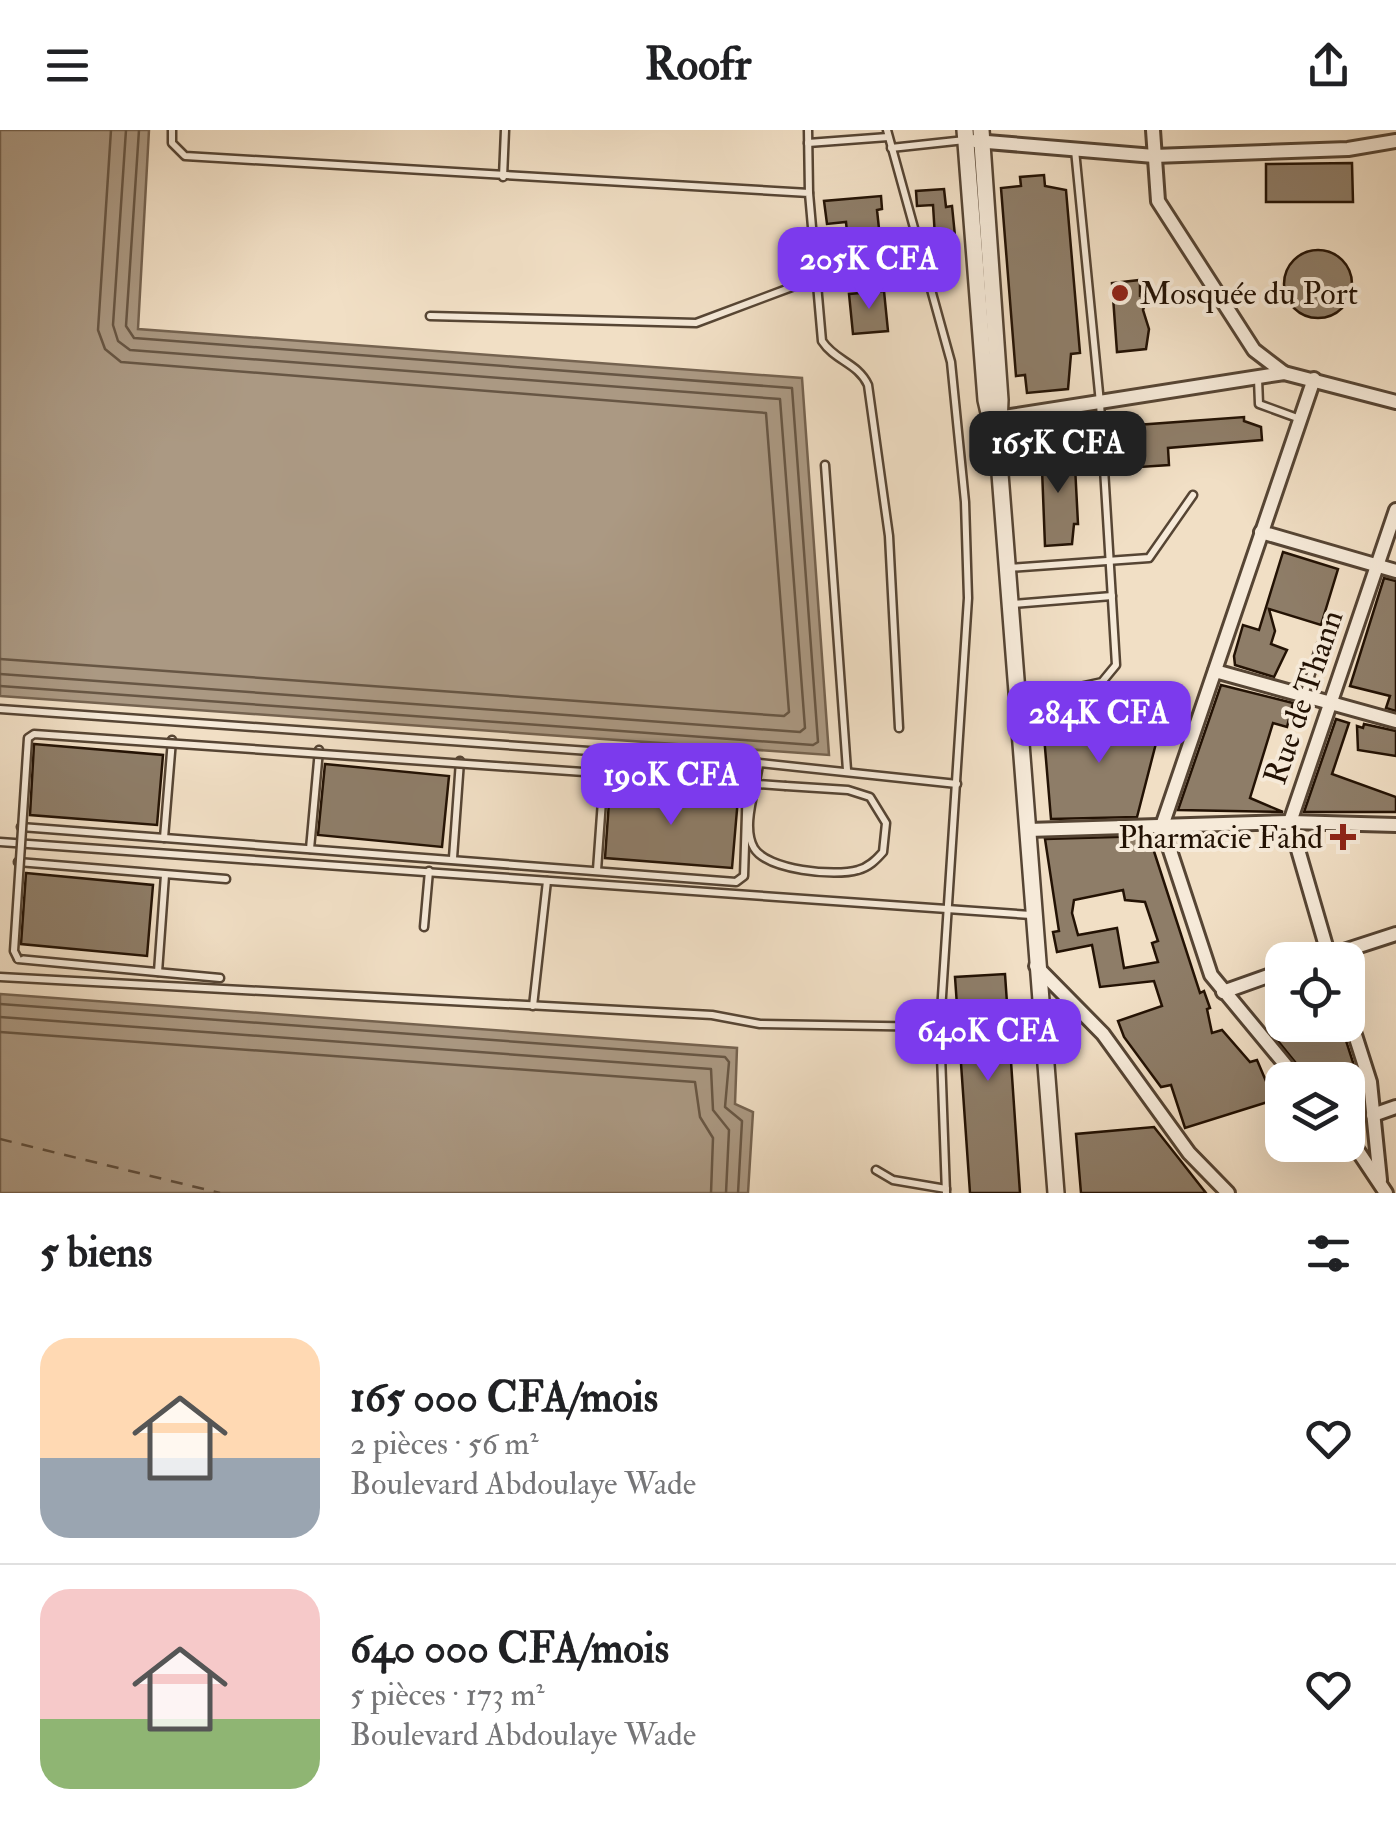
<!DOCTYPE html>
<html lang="fr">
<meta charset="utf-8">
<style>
:root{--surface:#fff;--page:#f6f6f6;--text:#202124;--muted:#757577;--line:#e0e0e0;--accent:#7c3aed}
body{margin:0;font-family:"IM FELL Double Pica",serif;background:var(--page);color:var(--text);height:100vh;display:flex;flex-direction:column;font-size:38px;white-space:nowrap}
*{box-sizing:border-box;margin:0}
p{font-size:32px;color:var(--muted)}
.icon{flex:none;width:55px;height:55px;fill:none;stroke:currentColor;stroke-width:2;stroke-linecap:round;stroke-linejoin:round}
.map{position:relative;height:1063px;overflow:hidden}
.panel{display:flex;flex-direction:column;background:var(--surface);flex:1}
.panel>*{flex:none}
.tools{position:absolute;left:1265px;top:812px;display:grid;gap:20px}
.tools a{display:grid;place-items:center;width:100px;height:100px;border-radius:20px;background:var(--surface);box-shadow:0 10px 40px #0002;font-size:50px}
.price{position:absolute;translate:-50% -85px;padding:0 22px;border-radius:20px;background:var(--accent);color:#fff;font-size:32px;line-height:65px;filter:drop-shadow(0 2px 5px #0008)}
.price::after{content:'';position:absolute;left:50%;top:60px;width:30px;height:22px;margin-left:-15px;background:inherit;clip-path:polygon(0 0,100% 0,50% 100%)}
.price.on{background:#222;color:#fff}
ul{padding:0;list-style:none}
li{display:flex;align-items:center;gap:30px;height:250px;padding:0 40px}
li+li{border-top:2px solid var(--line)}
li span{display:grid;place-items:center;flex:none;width:280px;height:200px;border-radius:30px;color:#555}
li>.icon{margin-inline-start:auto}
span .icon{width:120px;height:120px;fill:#fffc;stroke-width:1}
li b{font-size:42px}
h2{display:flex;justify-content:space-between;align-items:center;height:120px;padding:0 40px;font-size:42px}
header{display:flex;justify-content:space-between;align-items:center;height:130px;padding:0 40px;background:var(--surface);font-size:45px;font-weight:700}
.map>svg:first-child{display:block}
.water{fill:#ab9983;stroke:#756350;stroke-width:2.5}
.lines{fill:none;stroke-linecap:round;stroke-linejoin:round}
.shore{stroke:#675644;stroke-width:2.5}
.ferry{stroke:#604f3d;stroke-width:2.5;stroke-dasharray:12 10;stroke-linecap:butt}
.building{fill:#8e7d68;stroke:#231204;stroke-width:2.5;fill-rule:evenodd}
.service-casing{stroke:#564534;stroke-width:11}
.minor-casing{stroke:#564534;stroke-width:18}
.tertiary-casing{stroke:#564534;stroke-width:20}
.service{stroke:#f6ead9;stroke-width:6}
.minor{stroke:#f6ead9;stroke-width:12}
.tertiary{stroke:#f6ead9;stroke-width:15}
.service-bridge-casing{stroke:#564534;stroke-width:11;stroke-linecap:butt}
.service-bridge{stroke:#f6ead9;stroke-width:6}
.poi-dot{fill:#8f2418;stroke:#f6ead9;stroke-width:4}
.labels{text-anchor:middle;stroke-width:8;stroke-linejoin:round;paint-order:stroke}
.poi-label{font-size:32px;fill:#231204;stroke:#f6ead9;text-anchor:start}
.street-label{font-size:32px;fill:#231204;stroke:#f6ead9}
</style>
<header><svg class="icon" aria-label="menu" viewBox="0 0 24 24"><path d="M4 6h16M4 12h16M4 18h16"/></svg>Roofr<svg class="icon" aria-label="share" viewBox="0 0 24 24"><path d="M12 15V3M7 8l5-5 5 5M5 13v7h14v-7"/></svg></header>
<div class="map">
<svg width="1396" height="1063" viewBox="0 0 1396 1063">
<rect width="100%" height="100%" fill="#f1dfc5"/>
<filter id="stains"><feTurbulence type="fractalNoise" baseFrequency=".002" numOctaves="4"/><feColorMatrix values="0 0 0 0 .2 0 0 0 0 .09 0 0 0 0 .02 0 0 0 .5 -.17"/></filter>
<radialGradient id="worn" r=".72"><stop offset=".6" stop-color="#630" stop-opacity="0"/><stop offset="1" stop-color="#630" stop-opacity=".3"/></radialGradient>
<!-- water -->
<g class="water">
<path d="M0 0H149L138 199 802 248 829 625 0 566Z"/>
<path d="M0 864 737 918 735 974 753 982 748 1063H0Z"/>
</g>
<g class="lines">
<!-- shore -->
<g class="shore">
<path d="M0 529 784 586 789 582 766 283 121 232 105 219 98 200 111 0"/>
<path d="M0 544 800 602 805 598 780 269 130 220 118 211 113 195 126 0"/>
<path d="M0 556 813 615 818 612 792 258 134 208 126 196 139 0"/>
<path d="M0 874 725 927 729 932 725 977 742 991 738 1063"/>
<path d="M0 887 711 939 713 980 729 1000 726 1063"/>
<path d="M0 902 695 952 700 987 713 1008 711 1063"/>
</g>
<!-- ferry -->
<path class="ferry" d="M0 1009 220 1063"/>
</g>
<!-- building -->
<g class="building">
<path d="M1352 33 1353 72H1266V34Z"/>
<path d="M1044 45 1045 56 1066 60 1080 223 1071 224 1068 259 1027 263 1025 245 1016 246 1001 58 1021 56 1020 47Z"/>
<path d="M944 59 946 77 952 76 955 106 935 107 933 75 917 76 916 61Z"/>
<path d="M881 66 882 79 877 80 880 108 902 102 910 132 850 134 846 92 827 94 824 71Z"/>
<circle cx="1318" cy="154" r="34"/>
<path d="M1140 150V166L1147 169 1143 180 1149 199 1146 219 1117 222 1112 153Z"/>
<path d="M884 161 888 201 853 204 849 164Z"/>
<path d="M1244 287V291L1261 297 1262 310 1168 318 1169 335 1140 337 1137 295Z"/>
<path d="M1064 317 1069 336H1075L1078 394H1074L1072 414 1045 416 1042 339 1038 337 1036 319Z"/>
<path d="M1283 422 1338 439 1321 495 1269 479 1275 501 1271 514 1287 520 1274 547 1235 535 1234 526 1243 495 1259 500Z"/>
<path d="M1384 448 1396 451V581L1386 578 1390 566 1350 556Z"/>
<path d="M1221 555 1293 573 1287 597 1273 593 1250 668 1283 682 1178 680Z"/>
<path d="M1123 580 1162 590 1137 687 1051 689 1043 594 1120 591Z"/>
<path d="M1336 589 1349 593 1332 644 1396 667V682H1304Z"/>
<path d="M1364 594 1396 601V626L1358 620 1357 596 1363 598Z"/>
<path d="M34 614 163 625 157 695 30 685Z"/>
<path d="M325 634 449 646 442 717 318 705Z"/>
<path d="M610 658 738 668 732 738 605 728Z"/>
<path d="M1149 706 1200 863 1204 861 1210 878 1207 879 1212 903 1222 900 1250 932 1257 930 1274 970 1185 998 1171 955 1161 957 1124 907 1118 891 1162 876 1154 851 1100 857 1092 815 1057 822 1053 802 1059 801 1045 709ZM1123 760 1125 770 1145 772 1158 811 1152 813 1158 832 1124 838 1117 798 1078 805 1072 783 1074 770Z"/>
<path d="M26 743 153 755 147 826 21 814Z"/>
<path d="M1005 844 1020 1063H970L955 847Z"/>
<path d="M1311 895H1341L1360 954 1353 997 1348 996V950H1326L1324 943 1308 948 1274 906Z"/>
<path d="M1154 997 1206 1063H1081L1076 1004Z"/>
</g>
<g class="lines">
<!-- service casing -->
<g class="service-casing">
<g id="service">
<path d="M172 0V13L185 26 809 63 822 211C835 231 858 233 868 255L889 406 899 598"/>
<path d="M808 0 809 63"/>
<path d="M887 0 951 232 965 372 968 468 940 897 946 1063"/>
<path d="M808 13 888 7"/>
<path d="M891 18 965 10"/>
<path d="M503 47 505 0"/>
<path d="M430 186 696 193 816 148"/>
<path d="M1258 249 1259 274 1300 289"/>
<path d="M825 335 847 640"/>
<path d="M1009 438 1149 428 1193 365"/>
<path d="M1012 474 1112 466"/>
<path d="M1304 565 1320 516"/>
<path d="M1020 570 1102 552 1116 535 1100 273 1075 20"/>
<path d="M0 579 759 633 957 654"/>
<path d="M759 633C757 657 741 696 754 718 767 740 835 747 858 740 869 737 876 730 883 722L886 693 870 667 848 660 786 656"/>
<path d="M21 697 736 752 744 746 747 653"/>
<path d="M164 708 172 610"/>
<path d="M0 712 1031 785"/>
<path d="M310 719 319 620"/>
<path d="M453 728 460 631"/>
<path d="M18 732 226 749"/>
<path d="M597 740 604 643"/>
<path d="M424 797 429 741"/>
<path d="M18 829 220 848"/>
<path d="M158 842 165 745"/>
<path d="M0 847 712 885 760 894 940 897"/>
<path d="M533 876 547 751"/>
<path d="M876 1040 893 1050 946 1059"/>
</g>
</g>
<!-- minor casing -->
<g class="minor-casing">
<g id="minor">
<path d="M1153 0 1158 71 1254 220 1284 243"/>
<path d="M975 11 1154 26 1348 19 1396 11"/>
<path d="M991 289 1284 243 1396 272"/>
<path d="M1261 402 1396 441"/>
<path d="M1215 541 1396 591"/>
<path d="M1028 700 1290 692 1396 695"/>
<path d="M1316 830 1396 804"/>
<path d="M1330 830 1290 692 1396 380"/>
<path d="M1036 836 1103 904 1189 1023 1228 1063"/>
<path d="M1223 862 1282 841"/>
<path d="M1348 883 1370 952 1380 1050"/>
<path d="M1298 950 1211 845 1162 696 1314 249"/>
<path d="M1373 985 1396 977"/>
<path d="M1348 1006 1386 1063"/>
</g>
</g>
<!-- tertiary casing -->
<g class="tertiary-casing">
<g id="tertiary">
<path d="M965 0 986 270 993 300"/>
<path d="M981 0 1000 270 998 318 1056 1063"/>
</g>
</g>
<!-- service -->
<use href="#service" class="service"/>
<!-- minor -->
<use href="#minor" class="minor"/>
<!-- tertiary -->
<use href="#tertiary" class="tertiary"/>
<!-- service-bridge casing -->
<g class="service-bridge-casing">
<path id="service-bridge" d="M18 829 14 821 28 608 34 604 786 656"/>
</g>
<!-- service-bridge -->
<use href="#service-bridge" class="service-bridge"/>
</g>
<!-- markers -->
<g class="poi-dot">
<circle cx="1120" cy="163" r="10"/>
<path d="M1338 692h10v10h10v10h-10v10h-10v-10h-10v-10h10z"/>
</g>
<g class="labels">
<!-- poi labels -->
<g class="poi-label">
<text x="1140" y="174">Mosquée du Port</text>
<text x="1323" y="718" text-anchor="end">Pharmacie Fahd</text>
</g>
<!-- street labels -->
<g class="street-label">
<text transform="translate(1303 567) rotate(-71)" y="11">Rue de Thann</text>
</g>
</g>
<rect width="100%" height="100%" filter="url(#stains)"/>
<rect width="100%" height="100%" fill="url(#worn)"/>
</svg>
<div class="tools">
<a><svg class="icon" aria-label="locate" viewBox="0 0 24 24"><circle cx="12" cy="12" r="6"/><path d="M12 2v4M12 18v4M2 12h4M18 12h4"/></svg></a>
<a><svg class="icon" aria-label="layers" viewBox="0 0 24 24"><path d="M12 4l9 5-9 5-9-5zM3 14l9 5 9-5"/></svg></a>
</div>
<b class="price" style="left:869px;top:182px">205K CFA</b>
<b class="price on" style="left:1058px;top:366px">165K CFA</b>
<b class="price" style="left:1099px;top:636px">284K CFA</b>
<b class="price" style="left:671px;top:698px">190K CFA</b>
<b class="price" style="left:988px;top:954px">640K CFA</b>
</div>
<section class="panel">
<h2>5 biens<svg class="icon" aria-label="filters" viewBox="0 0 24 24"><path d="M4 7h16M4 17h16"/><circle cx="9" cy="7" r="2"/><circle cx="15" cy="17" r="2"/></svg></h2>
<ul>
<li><span style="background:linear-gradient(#ffd9b3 60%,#9aa5b1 0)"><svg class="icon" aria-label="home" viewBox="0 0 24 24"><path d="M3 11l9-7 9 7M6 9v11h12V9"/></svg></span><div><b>165 000 CFA/mois</b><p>2 pièces · 56 m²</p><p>Boulevard Abdoulaye Wade</p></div><svg class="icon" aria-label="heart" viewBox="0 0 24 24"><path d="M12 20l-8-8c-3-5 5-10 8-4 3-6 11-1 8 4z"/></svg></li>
<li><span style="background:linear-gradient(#f6c9c9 65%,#8fb573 0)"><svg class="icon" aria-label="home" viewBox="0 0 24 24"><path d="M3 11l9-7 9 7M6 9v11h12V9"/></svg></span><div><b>640 000 CFA/mois</b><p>5 pièces · 173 m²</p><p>Boulevard Abdoulaye Wade</p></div><svg class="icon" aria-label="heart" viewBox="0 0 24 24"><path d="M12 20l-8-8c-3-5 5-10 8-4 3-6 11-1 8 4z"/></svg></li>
</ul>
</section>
